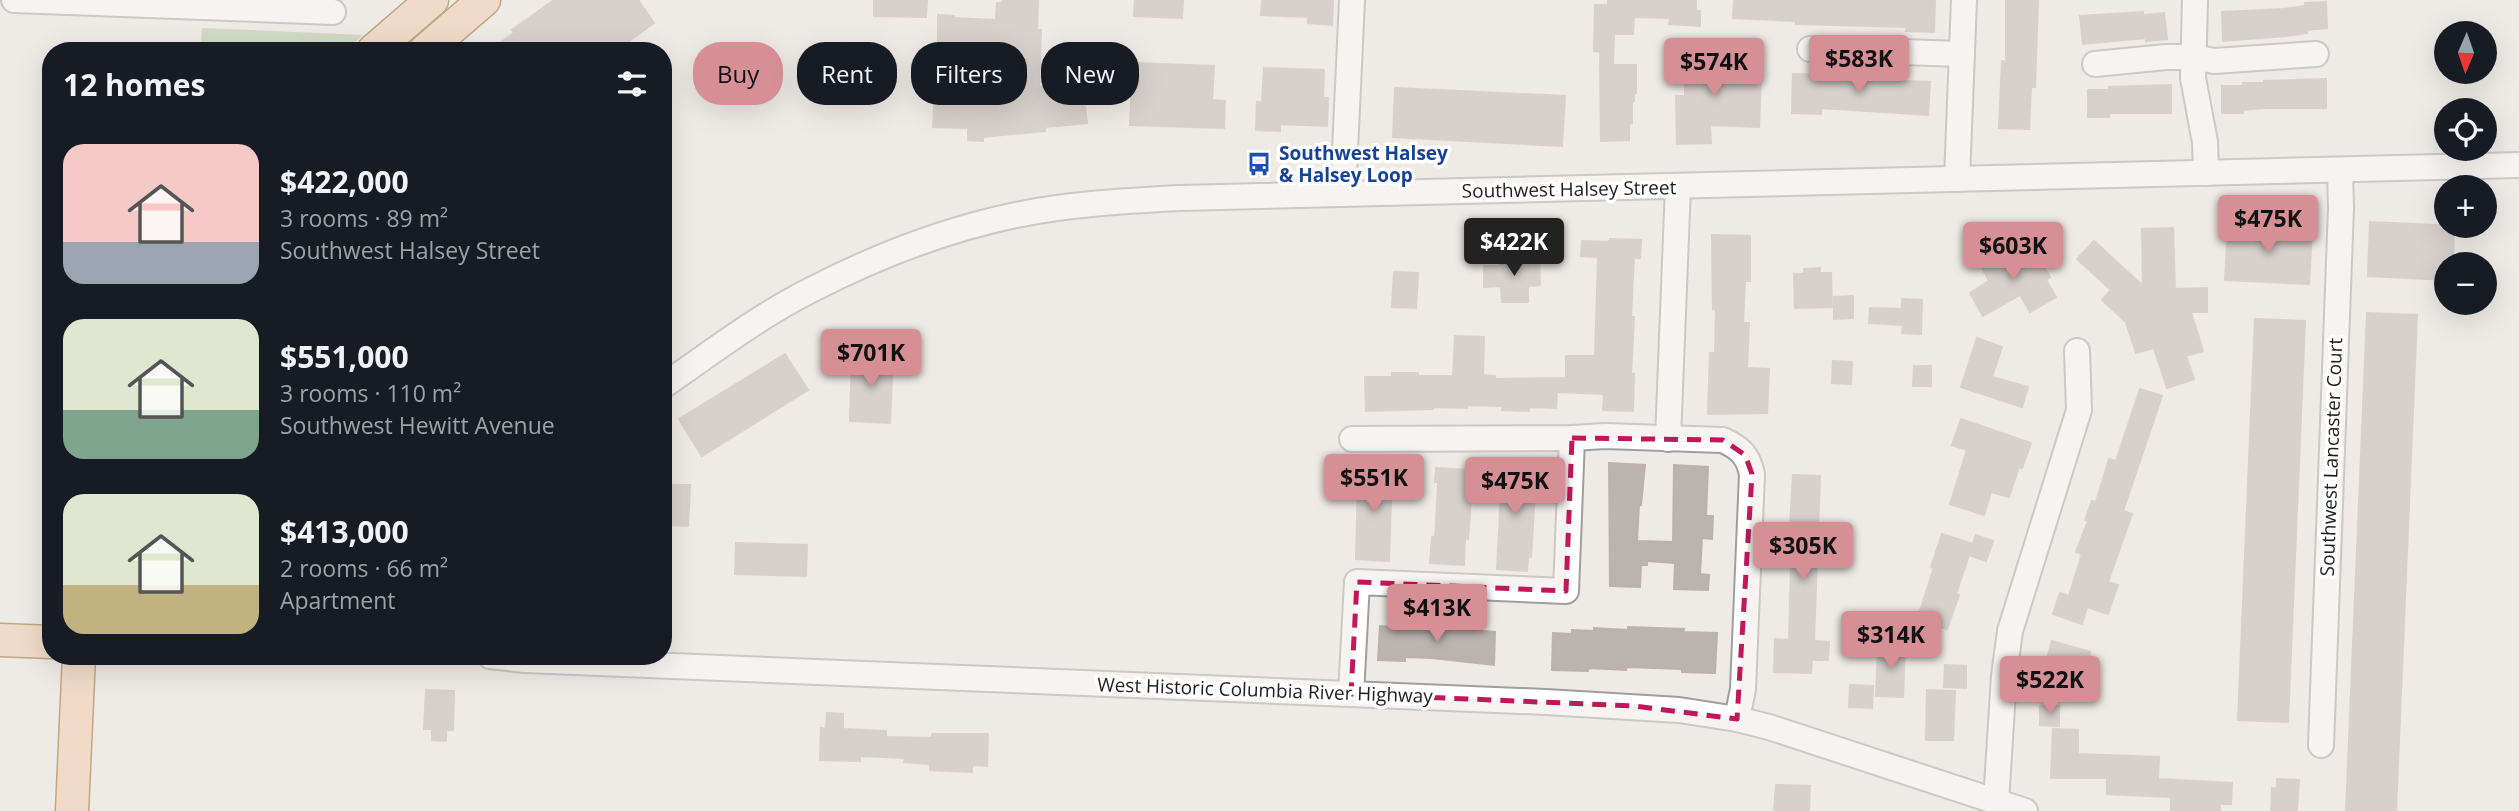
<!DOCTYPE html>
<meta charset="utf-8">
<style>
:root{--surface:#171b24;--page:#20242c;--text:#f1f3f6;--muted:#9ea1a6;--accent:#d78f96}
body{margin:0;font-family:"Open Sans",sans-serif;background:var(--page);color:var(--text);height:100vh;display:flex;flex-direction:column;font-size:26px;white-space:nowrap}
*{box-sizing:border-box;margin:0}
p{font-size:23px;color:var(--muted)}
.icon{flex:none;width:38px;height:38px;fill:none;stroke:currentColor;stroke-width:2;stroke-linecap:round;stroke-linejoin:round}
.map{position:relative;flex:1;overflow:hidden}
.details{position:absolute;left:42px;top:42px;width:630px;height:623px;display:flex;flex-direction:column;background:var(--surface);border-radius:28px;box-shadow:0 7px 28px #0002}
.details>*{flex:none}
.banner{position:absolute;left:693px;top:42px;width:665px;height:63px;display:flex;gap:14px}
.needle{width:46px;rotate:182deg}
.controls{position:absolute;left:2434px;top:21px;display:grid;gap:14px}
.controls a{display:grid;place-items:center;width:63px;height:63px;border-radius:50%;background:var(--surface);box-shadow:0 7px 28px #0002;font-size:35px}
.price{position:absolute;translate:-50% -60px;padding:0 16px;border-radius:7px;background:var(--accent);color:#111;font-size:23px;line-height:46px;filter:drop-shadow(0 2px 4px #0008)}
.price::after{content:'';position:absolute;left:50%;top:42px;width:21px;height:16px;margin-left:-10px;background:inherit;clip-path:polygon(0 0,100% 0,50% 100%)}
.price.selected{background:#222;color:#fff}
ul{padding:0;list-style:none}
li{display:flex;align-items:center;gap:21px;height:175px;padding:0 21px}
li span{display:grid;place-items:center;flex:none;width:196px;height:140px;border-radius:21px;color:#555}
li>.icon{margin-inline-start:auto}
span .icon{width:84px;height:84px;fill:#fffc;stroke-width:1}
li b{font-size:30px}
h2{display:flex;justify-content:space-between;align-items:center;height:84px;padding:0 21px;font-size:30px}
.pill{padding:0 24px;border-radius:28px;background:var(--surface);box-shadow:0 7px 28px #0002;font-size:24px;line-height:63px}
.pill.selected{background:var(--accent);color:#111}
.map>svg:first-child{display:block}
.forest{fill:#aec99e}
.building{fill:#bbb3ae;stroke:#beb1a9;stroke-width:2}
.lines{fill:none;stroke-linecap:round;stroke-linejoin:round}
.minor-casing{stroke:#9f9f9f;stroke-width:28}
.major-casing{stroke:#89570f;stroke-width:35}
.minor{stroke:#fff;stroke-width:24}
.major{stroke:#f3cba5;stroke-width:32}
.marked{fill:none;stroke:#c2185b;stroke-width:5;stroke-dasharray:14 9;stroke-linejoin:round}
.labels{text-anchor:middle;stroke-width:7;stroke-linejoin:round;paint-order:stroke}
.transit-label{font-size:19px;font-weight:bold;fill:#164399;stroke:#fff;text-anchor:start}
.street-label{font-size:19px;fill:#1e1e1e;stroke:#fff}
</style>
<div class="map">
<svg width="2519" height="811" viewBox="0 0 2519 811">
<rect width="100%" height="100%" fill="#eeeae5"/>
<!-- forest -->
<path class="forest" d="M202 28 363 35 345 51H201Z"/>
<!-- building -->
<g class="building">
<path d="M554 0H638L654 23 615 51H489L514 33 512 30Z"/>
<path d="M874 0H927L926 17 874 16Z"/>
<path d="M1003 0H1038L1037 30H1041L1039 87 1065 84 1066 87 1079 85V88L1083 87 1087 123 1045 127V131L983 137V141L968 140V128L933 127 935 88 970 90 972 47 938 46V15L954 16V18L996 20 997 3H1002Z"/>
<path d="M1135 0H1183L1182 18 1134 16Z"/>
<path d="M1262 0H1333L1332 25 1308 23V17L1261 15Z"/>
<path d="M1608 0H1696V11H1700V26L1669 24 1670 18 1634 17 1633 34H1614L1613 65H1636V93L1634 94V101L1632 102V123L1629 124V140L1601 141 1600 52 1594 51 1595 5H1608Z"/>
<path d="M1734 0H1935L1934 32 1906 31 1907 27 1796 24V21L1733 18Z"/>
<path d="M2006 0H2038L2035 87H2031L2029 129 1999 128 2002 61 2006 62Z"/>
<path d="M2326 2 2327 28 2306 30 2307 33 2286 36 2223 41 2222 12 2284 9 2305 6V3Z"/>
<path d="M2143 12V15L2164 13 2167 39 2146 41V38L2083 44 2080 16Z"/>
<path d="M1688 41H1711V75L1761 77 1759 127 1710 125 1711 143 1677 144 1676 96H1685V58H1688Z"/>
<path d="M1133 63 1214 66 1212 100 1225 101 1224 128 1130 125Z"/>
<path d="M1264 68 1324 70 1323 98H1328L1327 126 1280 124V131L1256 130 1257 102H1262Z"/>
<path d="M1793 74 1823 75V79L1930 82 1928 115 1821 108V114L1792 113Z"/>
<path d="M2326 79V108H2264L2243 110V113H2222V86H2243V83H2264V81Z"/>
<path d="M2171 85V113H2109V117H2088V90H2109V87Z"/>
<path d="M1395 88 1565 96 1562 146 1393 137Z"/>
<path d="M2370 222 2454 226 2453 264H2446V280L2368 276Z"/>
<path d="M2228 227 2312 231 2309 284 2225 280Z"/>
<path d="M2173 228 2175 289 2207 288V312H2191L2203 351 2186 356 2194 379 2167 388 2154 348 2136 353 2126 322 2102 300 2111 290 2077 259 2094 241 2143 286 2142 229Z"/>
<path d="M1712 235 1750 236V281H1745L1743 323H1749L1747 368 1769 369 1767 413 1708 414 1710 353H1715L1716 309H1713Z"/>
<path d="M1610 239 1641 240 1640 258H1634L1631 317H1634L1631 374H1634L1633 411 1603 410 1604 394 1557 392 1556 408 1529 407V411L1502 410 1503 406 1467 405V408L1433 407V409L1366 411 1365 377H1392V373H1418V376H1453L1455 336 1484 337 1483 375 1495 376V379L1566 378V356H1595L1598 257 1581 256 1582 241 1609 242Z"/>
<path d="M2007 248 2014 260 2034 249 2050 277 2046 280 2056 297 2030 312 2020 295 1983 316 1970 293 1989 281 1980 264Z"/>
<path d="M1539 258 1540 285 1528 286V302H1502L1501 286 1484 287V266H1500V259Z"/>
<path d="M1820 268V273H1831L1832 307 1795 308 1794 274H1804V269Z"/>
<path d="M1394 272 1418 273 1416 308 1392 307Z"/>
<path d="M1853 296V318L1834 319V297Z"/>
<path d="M1902 299 1922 300 1921 334 1902 333 1903 325 1869 323 1870 308 1902 309Z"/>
<path d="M2367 313 2417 315 2396 811H2346Z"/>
<path d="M2255 319 2305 321 2288 722 2238 720Z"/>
<path d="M1977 338 2002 347 1992 377 2028 387 2022 407 1961 387Z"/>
<path d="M785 354 808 390 702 456 679 419Z"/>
<path d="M852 356 893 357 890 423 850 421Z"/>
<path d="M1833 361 1852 362 1851 384 1832 383Z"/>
<path d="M1914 366H1931V386H1913Z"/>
<path d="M2140 389 2162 396 2123 511 2132 514 2108 582 2118 585 2108 614 2087 607 2082 624 2053 614 2060 593 2069 596 2082 554 2076 552 2088 521 2085 520 2092 501 2096 502 2109 459 2116 461Z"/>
<path d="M1961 419 2031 443 2022 468 2019 467 2009 497 1991 492 1984 515 1950 504 1967 450 1952 445Z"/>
<path d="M1609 463 1645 465 1641 505H1639L1637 541 1673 542 1674 465 1708 467 1706 516H1713L1712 539 1702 538 1700 574 1709 575 1708 590 1674 589 1675 563 1647 561V565H1641L1640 587 1610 586Z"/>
<path d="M1499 465 1533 467 1531 493 1535 494 1531 557H1528L1527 571 1497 569 1501 492H1498Z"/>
<path d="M1362 467 1392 469 1389 561 1356 559 1358 480H1361Z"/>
<path d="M1436 468 1469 470 1468 483 1472 484 1470 514 1468 539 1465 538 1464 565 1430 563 1432 537H1435L1436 524 1438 482H1435Z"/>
<path d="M1793 475 1820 476 1814 641 1829 642 1828 660H1812L1811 673 1774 672 1775 639 1789 640 1792 528 1790 527Z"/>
<path d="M669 485H690L688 526 668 525Z"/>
<path d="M1942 534 1973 544 1976 535 1993 541 1986 561 1969 555 1956 594 1959 595 1947 629 1917 620 1934 568 1931 567Z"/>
<path d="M736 543 807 545 806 576 735 574Z"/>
<path d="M1407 624 1469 627V630L1495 632 1494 665 1432 658 1405 657V661L1378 660 1380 626 1407 628Z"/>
<path d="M1628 627 1684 629 1683 632 1717 633 1715 673 1682 672V669L1626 667V670L1589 668 1588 671 1552 670 1553 633 1572 634V630L1594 631V628L1628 630Z"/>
<path d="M2052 641 2090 652 2083 680 2060 675 2062 666 2046 662Z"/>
<path d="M1878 646 1905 647 1903 697 1876 696Z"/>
<path d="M1945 665 1966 666V688L1944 687Z"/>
<path d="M1850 685 1873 686 1872 708 1849 707Z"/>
<path d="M426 690 454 691 453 730H446V741L432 740V729H424Z"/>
<path d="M1927 690 1955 691 1953 740H1926Z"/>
<path d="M2040 706H2059V726L2040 725Z"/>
<path d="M827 713 843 714V729L886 731V737L932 738V734H988L987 766 972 765V772L930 770V764L904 762 905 758 860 756V761L820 760 821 728 826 729Z"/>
<path d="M2053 729 2078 730V754L2159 757 2158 779 2232 783 2231 804H2220V811H2171V797L2107 794V778H2051Z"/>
<path d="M2277 779 2299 780 2297 811H2271L2272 788H2277Z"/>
<path d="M1776 785 1810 786 1809 811H1774Z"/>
</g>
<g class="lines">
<!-- minor casing -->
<g class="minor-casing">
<g id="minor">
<path d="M14 0 333 12"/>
<path d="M2195 0 2193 78 2205 142 2206 173"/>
<path d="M1810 49 1962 54"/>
<path d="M2095 64 2166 57H2193L2214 61 2316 54"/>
<path d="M1957 179 1964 0"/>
<path d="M1343 194 1352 0"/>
<path d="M663 386C711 353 759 316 811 290 875 257 944 230 1016 215 1069 204 1125 201 1180 198L2519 165"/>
<path d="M1352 439 1572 438 1605 436 1723 440C1740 448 1748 455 1752 474L1743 689 1737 719"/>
<path d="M1668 439 1678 186"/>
<path d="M490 656 525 660 1546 702 1679 710 1737 719 1769 727 2025 811"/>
<path d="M1351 694 1357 582 1566 591 1572 438"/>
<path d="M2321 745 2341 208 2340 170"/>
<path d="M1996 802 2004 676 2010 631 2079 410 2077 351"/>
</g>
</g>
<!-- major casing -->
<g class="major-casing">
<g id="major">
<path d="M373 51 432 0"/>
<path d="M425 51 484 0"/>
<path d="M0 640 51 642"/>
<path d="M72 811 79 656"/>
</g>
</g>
<!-- minor -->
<use href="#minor" class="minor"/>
<!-- major -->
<use href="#major" class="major"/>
</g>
<!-- marked area -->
<path d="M0 0H2519V811H0ZM1572 438 1723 440 1745 455 1752 474 1737 719 1634 706 1351 694 1357 582 1566 591Z" fill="#eeeae5" fill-opacity=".55" fill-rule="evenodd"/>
<path class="marked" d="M1572 438 1723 440 1745 455 1752 474 1737 719 1634 706 1351 694 1357 582 1566 591Z"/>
<!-- icons -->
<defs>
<g id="bus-bare" transform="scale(1.89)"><path d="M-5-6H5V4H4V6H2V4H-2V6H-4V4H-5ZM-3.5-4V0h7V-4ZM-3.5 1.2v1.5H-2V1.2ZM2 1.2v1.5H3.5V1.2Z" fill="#1a4fb4" stroke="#fff" stroke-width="2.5" paint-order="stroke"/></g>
</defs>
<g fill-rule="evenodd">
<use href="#bus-bare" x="1259" y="164"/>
</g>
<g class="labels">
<!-- transit labels -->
<g class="transit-label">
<text x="1279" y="160">Southwest Halsey<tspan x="1279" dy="22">&amp; Halsey Loop</tspan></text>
</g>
<!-- street labels -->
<g class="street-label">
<text transform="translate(1569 189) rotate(-1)" y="7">Southwest Halsey Street</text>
<text transform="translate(2331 457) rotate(-88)" y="7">Southwest Lancaster Court</text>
<text transform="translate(1265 690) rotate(2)" y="7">West Historic Columbia River Highway</text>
</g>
</g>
</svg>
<div class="controls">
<a><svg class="needle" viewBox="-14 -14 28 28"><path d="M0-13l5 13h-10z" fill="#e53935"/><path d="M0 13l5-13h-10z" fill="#9ea1a6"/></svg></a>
<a><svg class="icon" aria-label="locate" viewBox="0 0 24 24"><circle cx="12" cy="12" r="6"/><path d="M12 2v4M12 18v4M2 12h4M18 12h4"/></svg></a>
<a>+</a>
<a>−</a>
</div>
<b class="price" style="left:1859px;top:95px">$583K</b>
<b class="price" style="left:1714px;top:98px">$574K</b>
<b class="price" style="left:2268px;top:255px">$475K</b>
<b class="price selected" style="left:1514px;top:278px">$422K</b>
<b class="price" style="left:2013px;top:282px">$603K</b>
<b class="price" style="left:871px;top:389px">$701K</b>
<b class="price" style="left:1374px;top:514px">$551K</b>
<b class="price" style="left:1515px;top:517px">$475K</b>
<b class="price" style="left:1803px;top:582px">$305K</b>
<b class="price" style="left:1437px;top:644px">$413K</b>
<b class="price" style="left:1891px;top:671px">$314K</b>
<b class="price" style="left:2050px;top:716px">$522K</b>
<div class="banner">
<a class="pill selected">Buy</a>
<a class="pill">Rent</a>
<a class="pill">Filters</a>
<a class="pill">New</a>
</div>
<section class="details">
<h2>12 homes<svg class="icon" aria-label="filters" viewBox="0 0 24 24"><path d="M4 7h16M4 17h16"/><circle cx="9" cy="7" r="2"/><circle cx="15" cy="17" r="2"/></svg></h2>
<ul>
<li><span style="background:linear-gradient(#f6c9c9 70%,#9aa5b1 0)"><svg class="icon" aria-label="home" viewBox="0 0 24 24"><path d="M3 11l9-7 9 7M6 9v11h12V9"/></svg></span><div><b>$422,000</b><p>3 rooms · 89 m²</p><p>Southwest Halsey Street</p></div></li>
<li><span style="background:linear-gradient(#dfe7d0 65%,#7fa58c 0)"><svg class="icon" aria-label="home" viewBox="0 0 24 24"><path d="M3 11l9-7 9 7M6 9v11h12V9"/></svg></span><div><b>$551,000</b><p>3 rooms · 110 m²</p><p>Southwest Hewitt Avenue</p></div></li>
<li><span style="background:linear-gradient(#dfe7d0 65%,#c2b280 0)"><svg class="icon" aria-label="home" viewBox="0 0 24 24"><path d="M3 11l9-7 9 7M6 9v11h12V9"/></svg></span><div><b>$413,000</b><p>2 rooms · 66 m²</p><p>Apartment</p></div></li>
</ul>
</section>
</div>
